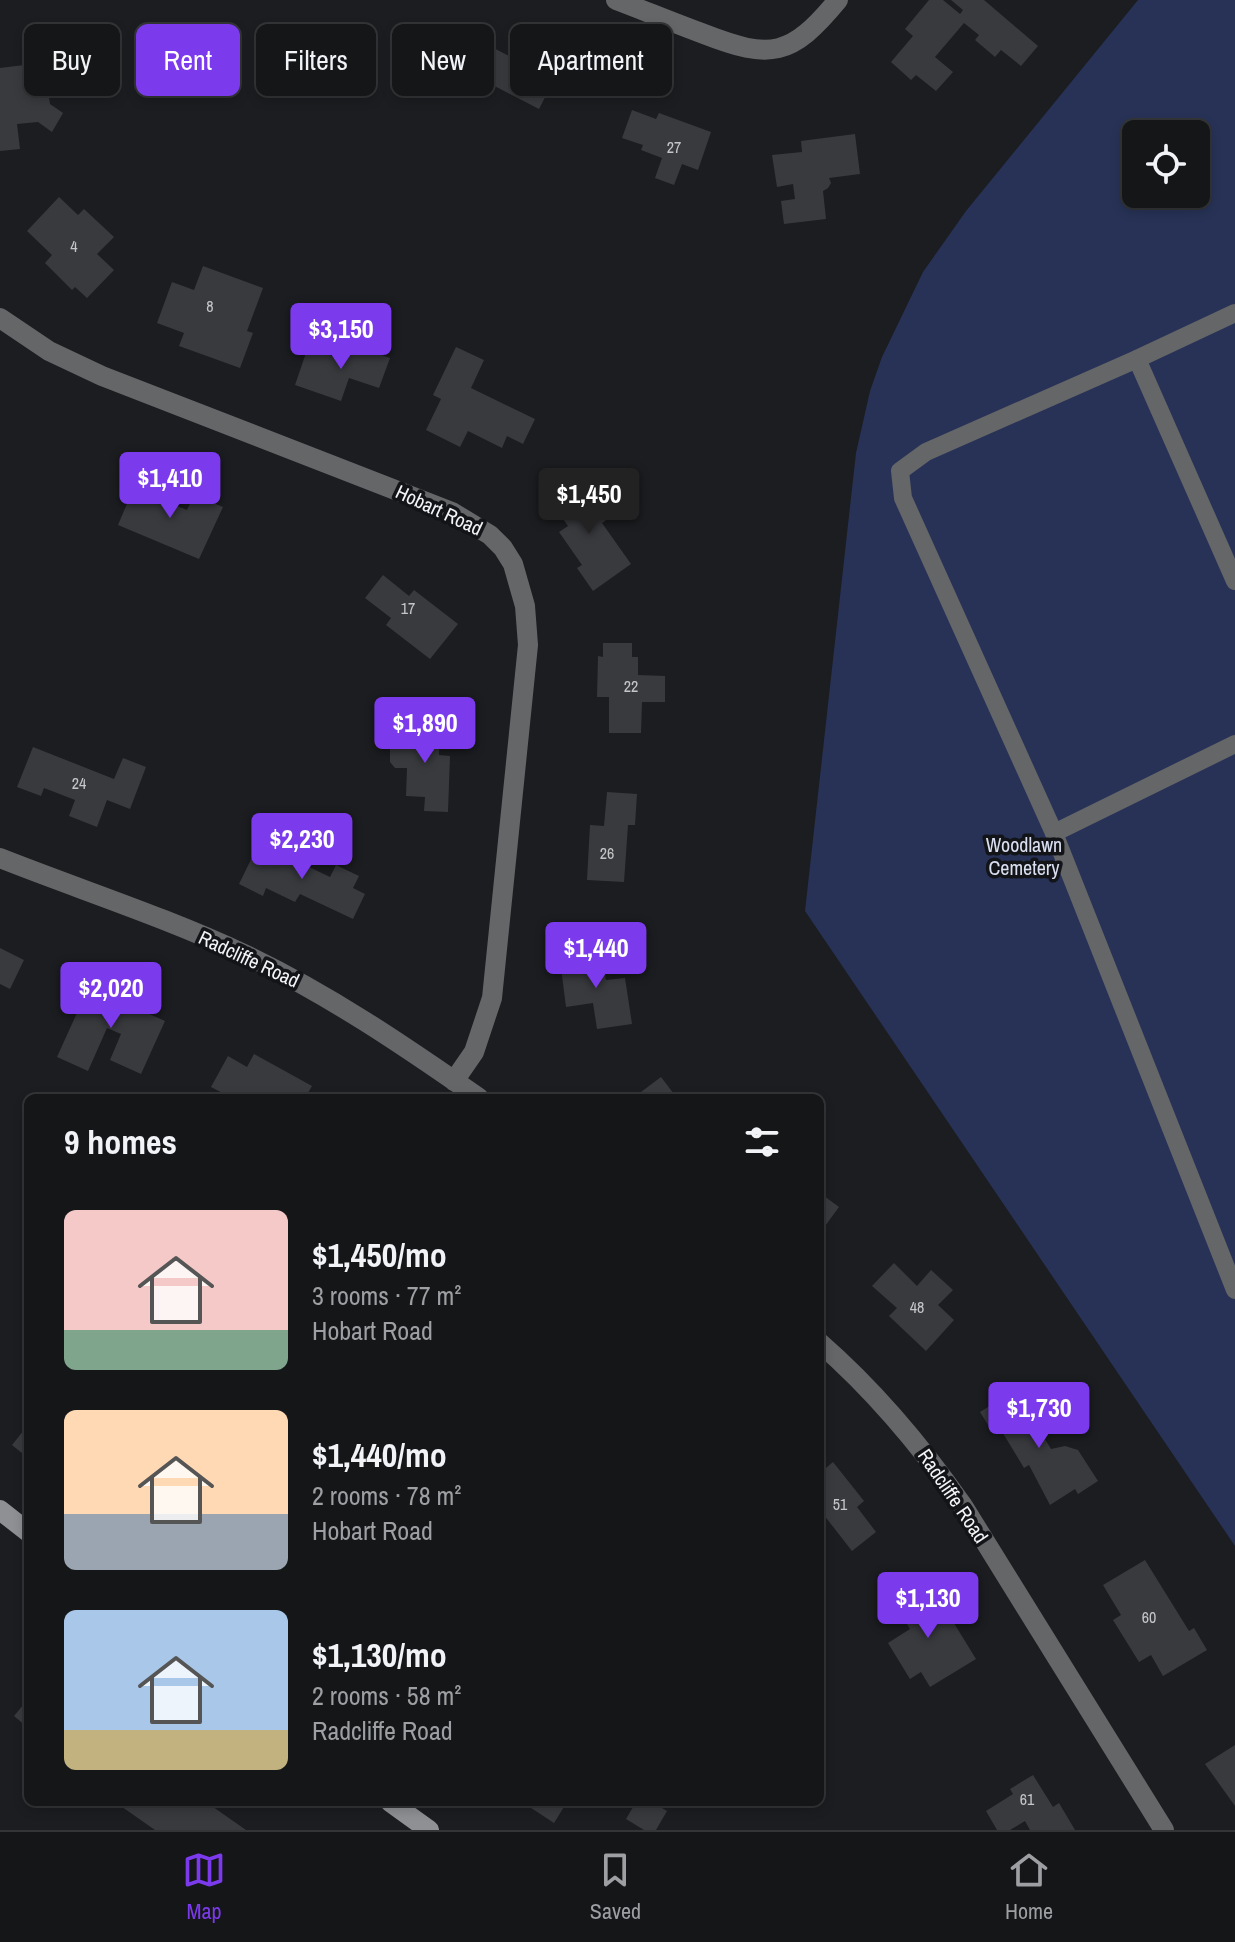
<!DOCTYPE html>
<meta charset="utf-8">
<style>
:root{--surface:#141618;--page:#1d1f21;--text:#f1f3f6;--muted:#9d9fa2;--line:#333537;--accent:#7c3aed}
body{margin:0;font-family:"Archivo Narrow",sans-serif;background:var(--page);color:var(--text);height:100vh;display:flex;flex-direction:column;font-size:30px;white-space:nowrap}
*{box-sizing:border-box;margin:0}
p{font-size:26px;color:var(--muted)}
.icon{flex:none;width:44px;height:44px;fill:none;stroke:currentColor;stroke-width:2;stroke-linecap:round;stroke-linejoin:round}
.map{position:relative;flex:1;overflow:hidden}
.details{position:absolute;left:24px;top:1094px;width:800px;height:712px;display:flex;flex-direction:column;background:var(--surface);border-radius:12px;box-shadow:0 4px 12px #0003,0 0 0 2px var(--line)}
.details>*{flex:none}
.banner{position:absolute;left:24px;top:24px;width:800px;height:72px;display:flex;gap:16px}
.tools{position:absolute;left:1122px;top:120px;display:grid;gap:16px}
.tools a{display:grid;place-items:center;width:88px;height:88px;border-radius:12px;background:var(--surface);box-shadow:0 4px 12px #0003,0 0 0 2px var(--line);font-size:40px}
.price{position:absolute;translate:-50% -68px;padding:0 18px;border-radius:8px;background:var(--accent);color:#fff;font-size:26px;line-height:52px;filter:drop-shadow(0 2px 4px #0008)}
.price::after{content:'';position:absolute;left:50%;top:48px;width:24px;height:18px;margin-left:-12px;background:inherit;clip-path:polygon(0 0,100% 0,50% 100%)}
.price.active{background:#222;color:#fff}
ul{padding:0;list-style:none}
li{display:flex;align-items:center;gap:24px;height:200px;padding:0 40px}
li span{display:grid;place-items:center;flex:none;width:224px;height:160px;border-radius:12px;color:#555}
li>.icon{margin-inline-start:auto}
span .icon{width:96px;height:96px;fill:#fffc;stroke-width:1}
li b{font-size:34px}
h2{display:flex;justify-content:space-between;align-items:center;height:96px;padding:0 40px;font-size:34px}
.pill{padding:0 28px;border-radius:12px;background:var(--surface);box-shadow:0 4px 12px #0003,0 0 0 2px var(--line);font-size:28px;line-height:72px}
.pill.active{background:var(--accent);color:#fff}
.menu{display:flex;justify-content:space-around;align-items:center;height:112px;border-top:2px solid var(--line);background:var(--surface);font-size:22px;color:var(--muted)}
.menu a{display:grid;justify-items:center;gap:4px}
.menu .active{color:var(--accent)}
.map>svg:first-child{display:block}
.green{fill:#273256;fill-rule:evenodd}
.building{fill:#393a3e}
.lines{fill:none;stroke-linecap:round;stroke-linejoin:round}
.lane{stroke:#656668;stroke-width:18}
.street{stroke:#656668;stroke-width:20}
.secondary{stroke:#8f9094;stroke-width:20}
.labels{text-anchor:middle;stroke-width:7;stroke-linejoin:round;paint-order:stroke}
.number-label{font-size:16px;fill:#c4c6c8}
.street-label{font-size:20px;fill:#f3f4f6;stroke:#121417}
.park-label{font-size:20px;fill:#dae0f2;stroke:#121417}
</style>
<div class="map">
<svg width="1235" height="1830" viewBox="0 0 1235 1830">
<rect width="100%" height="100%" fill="#1b1d20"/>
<!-- green -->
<path class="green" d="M1138 0H1235V1546L805 911 856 453 870 391 882 357 923 272 966 211ZM1136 134H1196V194H1136Z"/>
<!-- building -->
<g class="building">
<path d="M929 0H943L960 14 963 10 951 0H984L1038 46 1021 66 1001 50 995 57 975 40 979 35 964 23 935 57 953 72 936 91 916 75 911 80 891 62 913 36 905 29Z"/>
<path d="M482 42 509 56 512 49 558 72 539 109 467 72Z"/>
<path d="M66 54 69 77 46 80 50 104 63 113 52 132 38 122 17 124 20 149 0 151V68L40 63V57Z"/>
<path d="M632 110 656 119 659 113 711 132 698 170 682 164 674 185 655 178 662 158 641 150 643 145 622 138Z"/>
<path d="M855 134 860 174 829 178 831 183 828 188 823 191 826 219 784 224 781 201 795 199 793 184 777 187 772 155 802 152 801 141Z"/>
<path d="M59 197 78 215 84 209 114 237 97 254 114 270 87 298 75 287 72 290 45 263 52 255 27 231Z"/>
<path d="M203 266 263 288 247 331 253 333 240 368 179 346 184 333 157 323 172 282 194 290Z"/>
<path d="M347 343 390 358 379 388 349 378 341 401 295 385 308 347 341 359Z"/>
<path d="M456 347 484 360 471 388 535 419 523 444 507 436 502 448 468 431 460 447 426 430 441 399 433 395Z"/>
<path d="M137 480 165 492 162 500 187 510 194 495 223 507 199 559 118 525Z"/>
<path d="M574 481 594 509 604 502 613 515 602 523 631 564 593 591 577 568 582 565 559 532 568 526 549 499Z"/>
<path d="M383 575 409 596 414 590 458 624 430 659 386 625 391 618 365 598Z"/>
<path d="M603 643H632V657H638V675L665 676V702H642L641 733H609V697H597L598 656 603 657Z"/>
<path d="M410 720 440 721 439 755 450 756 448 812 424 811 425 797 406 796 407 768H395L390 762V749L396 744H409Z"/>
<path d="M33 747 114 779 123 758 146 767 130 809 107 800 97 827 69 816 75 800 44 788 41 796 17 787Z"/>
<path d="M607 792 637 794 635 825H628L624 882 587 880 590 825 604 826Z"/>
<path d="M259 843 330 877 336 865 359 876 353 888 365 894 353 919 300 894 295 902 266 888 263 896 239 884Z"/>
<path d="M0 948 24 960 10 989 0 984Z"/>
<path d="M602 953 606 980 625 978 632 1024 597 1029 593 1003 566 1007 560 960Z"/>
<path d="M91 982 139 1003 136 1008 165 1021 141 1074 110 1060 121 1034 107 1028 88 1071 57 1057Z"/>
<path d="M254 1054 312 1086 305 1098H232L211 1087 228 1056 247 1067Z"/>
<path d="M661 1077 677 1098H633Z"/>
<path d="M820 1193 839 1207 820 1233Z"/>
<path d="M894 1263 917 1286 931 1270 953 1290 938 1305 954 1320 926 1351 889 1316 897 1308 872 1286Z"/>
<path d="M1015 1390 1051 1449 1065 1446 1078 1450 1098 1481 1078 1494 1075 1489 1050 1505 1029 1465 1024 1468 1001 1430 993 1433 980 1412Z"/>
<path d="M28 1425V1458L12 1445Z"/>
<path d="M833 1462 864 1501 857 1507 876 1532 852 1551 820 1510V1473Z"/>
<path d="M1145 1560 1189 1631 1194 1628 1207 1650 1163 1676 1151 1655 1139 1662 1113 1620 1121 1615 1103 1585Z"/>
<path d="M914 1584 933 1614 944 1607 976 1659 930 1687 921 1672 910 1679 888 1643 910 1629 891 1598Z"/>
<path d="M28 1699V1728L14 1716Z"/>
<path d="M1235 1745V1806L1205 1764Z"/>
<path d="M1033 1775 1053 1807 1059 1803 1075 1830H1030L1025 1821 1010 1830H997L986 1811 1013 1794 1010 1789Z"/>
<path d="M115 1802H206L246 1830H155Z"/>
<path d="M522 1802H567L554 1823Z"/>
<path d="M636 1802H652L667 1811 656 1830H644L626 1819Z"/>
</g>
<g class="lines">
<!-- lane -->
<g class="lane">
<path d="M1137 359 1235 313"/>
<path d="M1235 581 1137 359 926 452 900 471 903 498 1054 833 1235 1290"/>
<path d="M1054 833 1235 744"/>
</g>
<!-- street -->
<g class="street">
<path d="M616 0C645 11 674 23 704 34 771 60 791 57 838 0"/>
<path d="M0 318 49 351 102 376 452 512 490 535 503 548 513 564 525 606 528 645 492 998 474 1052 454 1081"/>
<path d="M0 858C81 890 165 917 244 954 328 994 403 1045 479 1098"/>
<path d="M820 1343C875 1391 921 1446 963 1506L1164 1830"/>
</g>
<!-- secondary -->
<g class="secondary">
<path d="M0 1510 28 1532"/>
<path d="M390 1802 429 1830"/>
</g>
</g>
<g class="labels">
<!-- number labels -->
<g class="number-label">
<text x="674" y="153">27</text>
<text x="74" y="252">4</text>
<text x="210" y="312">8</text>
<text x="408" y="614">17</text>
<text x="631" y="692">22</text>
<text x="79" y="789">24</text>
<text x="607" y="859">26</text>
<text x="917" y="1313">48</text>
<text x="840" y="1510">51</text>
<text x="1149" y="1623">60</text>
<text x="1027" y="1805">61</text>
</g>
<!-- street labels -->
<g class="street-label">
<text transform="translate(439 510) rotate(25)" y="7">Hobart Road</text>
<text transform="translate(249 959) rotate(25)" y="7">Radcliffe Road</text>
<text transform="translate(953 1496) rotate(56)" y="7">Radcliffe Road</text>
</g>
<!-- park labels -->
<g class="park-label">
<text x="1024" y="852">Woodlawn<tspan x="1024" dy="23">Cemetery</tspan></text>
</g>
</g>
</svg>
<div class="tools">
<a><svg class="icon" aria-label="locate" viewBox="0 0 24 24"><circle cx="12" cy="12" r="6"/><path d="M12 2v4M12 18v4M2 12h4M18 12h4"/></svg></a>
</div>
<b class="price" style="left:341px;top:371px">$3,150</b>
<b class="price" style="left:170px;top:520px">$1,410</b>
<b class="price active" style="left:589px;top:536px">$1,450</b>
<b class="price" style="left:425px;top:765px">$1,890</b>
<b class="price" style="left:302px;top:881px">$2,230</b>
<b class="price" style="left:596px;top:990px">$1,440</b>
<b class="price" style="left:111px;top:1030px">$2,020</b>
<b class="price" style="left:1039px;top:1450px">$1,730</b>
<b class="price" style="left:928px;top:1640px">$1,130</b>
<div class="banner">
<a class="pill">Buy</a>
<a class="pill active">Rent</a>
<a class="pill">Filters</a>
<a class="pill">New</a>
<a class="pill">Apartment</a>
</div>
<section class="details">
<h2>9 homes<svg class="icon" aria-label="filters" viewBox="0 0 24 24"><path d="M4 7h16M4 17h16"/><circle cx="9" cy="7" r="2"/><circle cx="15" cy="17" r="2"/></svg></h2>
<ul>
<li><span style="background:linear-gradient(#f6c9c9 75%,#7fa58c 0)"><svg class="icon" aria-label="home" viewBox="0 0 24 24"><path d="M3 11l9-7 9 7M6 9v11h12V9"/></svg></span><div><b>$1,450/mo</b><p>3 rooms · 77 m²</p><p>Hobart Road</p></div></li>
<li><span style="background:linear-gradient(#ffd9b3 65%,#9aa5b1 0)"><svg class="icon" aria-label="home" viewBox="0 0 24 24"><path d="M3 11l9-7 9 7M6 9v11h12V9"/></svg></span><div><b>$1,440/mo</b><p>2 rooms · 78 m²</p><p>Hobart Road</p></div></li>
<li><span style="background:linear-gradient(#a9c7e8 75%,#c2b280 0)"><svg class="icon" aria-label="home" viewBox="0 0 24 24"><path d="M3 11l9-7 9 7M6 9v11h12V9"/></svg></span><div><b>$1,130/mo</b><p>2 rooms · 58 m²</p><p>Radcliffe Road</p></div></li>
</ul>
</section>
</div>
<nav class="menu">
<a class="active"><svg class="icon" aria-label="map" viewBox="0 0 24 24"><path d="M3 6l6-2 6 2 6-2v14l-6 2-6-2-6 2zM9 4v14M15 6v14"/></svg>Map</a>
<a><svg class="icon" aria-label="saved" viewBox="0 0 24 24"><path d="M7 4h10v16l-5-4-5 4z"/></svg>Saved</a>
<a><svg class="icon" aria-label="home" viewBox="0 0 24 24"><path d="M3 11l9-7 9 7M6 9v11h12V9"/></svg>Home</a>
</nav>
